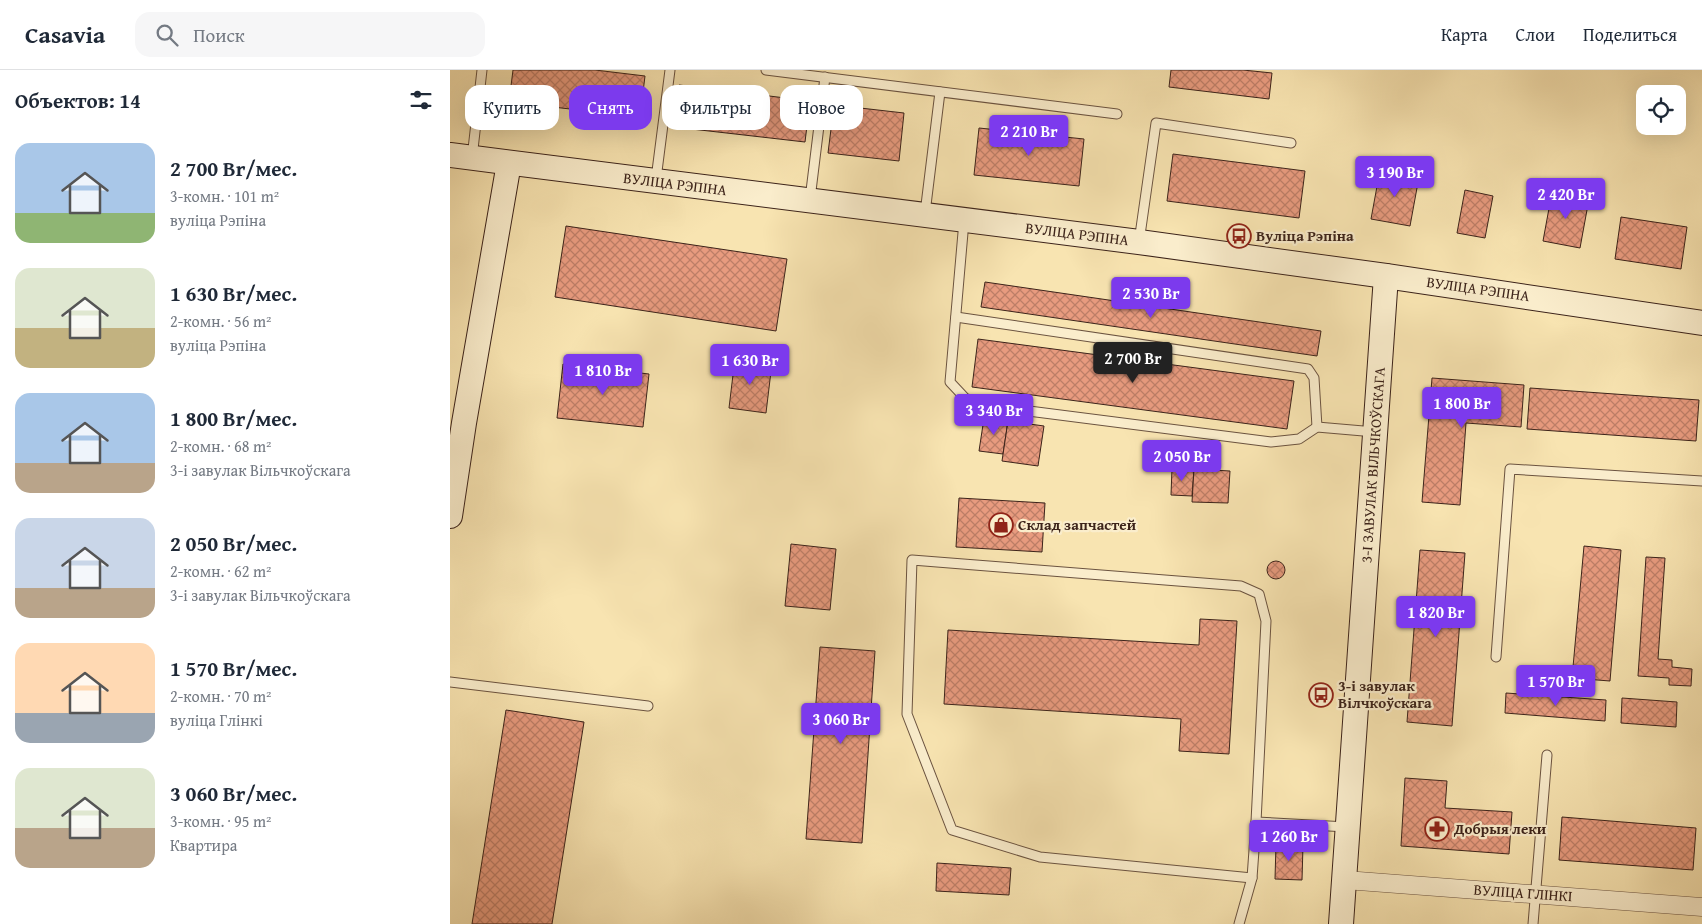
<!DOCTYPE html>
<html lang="ru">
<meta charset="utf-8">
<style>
:root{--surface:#fff;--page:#f6f6f7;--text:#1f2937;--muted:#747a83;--line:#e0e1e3;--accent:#7c3aed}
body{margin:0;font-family:"Gentium Book Plus",serif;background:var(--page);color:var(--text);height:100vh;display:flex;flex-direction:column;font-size:19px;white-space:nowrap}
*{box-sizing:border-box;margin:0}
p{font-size:16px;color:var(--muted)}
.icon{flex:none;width:28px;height:28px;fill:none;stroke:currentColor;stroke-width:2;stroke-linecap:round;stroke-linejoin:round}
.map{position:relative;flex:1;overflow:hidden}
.side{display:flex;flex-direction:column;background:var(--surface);width:450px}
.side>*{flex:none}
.banner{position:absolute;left:15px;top:15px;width:475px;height:45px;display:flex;gap:10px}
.tools{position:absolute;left:1186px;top:15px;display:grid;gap:10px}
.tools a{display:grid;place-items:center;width:50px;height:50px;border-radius:10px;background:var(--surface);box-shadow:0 5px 20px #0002;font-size:25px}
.price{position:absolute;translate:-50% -42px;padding:0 11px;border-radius:5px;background:var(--accent);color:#fff;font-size:16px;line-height:32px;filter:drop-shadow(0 1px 2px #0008)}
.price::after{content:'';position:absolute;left:50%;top:30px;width:15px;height:11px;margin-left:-8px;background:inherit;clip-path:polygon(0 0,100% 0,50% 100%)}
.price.selected{background:#222;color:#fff}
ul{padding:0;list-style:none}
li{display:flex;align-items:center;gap:15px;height:125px;padding:0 15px}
li span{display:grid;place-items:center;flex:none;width:140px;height:100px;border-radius:15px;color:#555}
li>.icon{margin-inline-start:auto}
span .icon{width:60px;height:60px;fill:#fffc;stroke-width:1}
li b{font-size:21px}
h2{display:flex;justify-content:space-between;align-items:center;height:60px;padding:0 15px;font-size:21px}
.pill{padding:0 18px;border-radius:15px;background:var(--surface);box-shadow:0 5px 20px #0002;font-size:18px;line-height:45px}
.pill.selected{background:var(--accent);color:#fff}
header{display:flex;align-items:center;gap:30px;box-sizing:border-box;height:70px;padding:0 25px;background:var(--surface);border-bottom:1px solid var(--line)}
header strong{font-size:24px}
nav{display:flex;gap:28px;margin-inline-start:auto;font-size:18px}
.search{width:350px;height:45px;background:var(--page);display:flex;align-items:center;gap:12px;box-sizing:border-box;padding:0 18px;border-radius:15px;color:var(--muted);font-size:19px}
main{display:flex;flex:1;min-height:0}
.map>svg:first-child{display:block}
.building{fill:url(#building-cross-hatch);stroke:#3c231a}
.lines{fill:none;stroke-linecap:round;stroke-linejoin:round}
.lane-casing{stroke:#6b5340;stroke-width:11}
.street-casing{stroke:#6b5340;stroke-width:19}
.secondary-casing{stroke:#3c231a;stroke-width:26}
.lane{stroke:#faedcc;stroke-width:9}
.street{stroke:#faedcc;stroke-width:18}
.secondary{stroke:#faedcc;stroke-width:24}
.labels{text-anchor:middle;stroke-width:4.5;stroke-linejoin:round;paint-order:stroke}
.street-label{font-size:15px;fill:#3c231a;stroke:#faedcc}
.poi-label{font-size:15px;font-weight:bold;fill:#3c231a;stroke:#faedcc;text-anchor:start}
</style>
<header>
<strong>Casavia</strong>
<div class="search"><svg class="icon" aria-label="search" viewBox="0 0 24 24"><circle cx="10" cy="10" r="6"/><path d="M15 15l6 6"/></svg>Поиск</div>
<nav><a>Карта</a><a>Слои</a><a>Поделиться</a></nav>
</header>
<main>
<section class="side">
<h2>Объектов: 14<svg class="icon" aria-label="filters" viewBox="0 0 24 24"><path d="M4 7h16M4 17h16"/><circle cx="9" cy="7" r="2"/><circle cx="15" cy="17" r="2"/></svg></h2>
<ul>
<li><span style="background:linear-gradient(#a9c7e8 70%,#8fb573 0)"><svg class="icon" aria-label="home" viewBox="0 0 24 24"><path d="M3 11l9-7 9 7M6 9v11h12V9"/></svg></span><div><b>2 700 Br/мес.</b><p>3-комн. · 101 m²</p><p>вуліца Рэпіна</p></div></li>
<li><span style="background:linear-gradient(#dfe7d0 60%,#c2b280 0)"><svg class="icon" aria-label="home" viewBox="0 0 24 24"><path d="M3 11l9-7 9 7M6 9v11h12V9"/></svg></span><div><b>1 630 Br/мес.</b><p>2-комн. · 56 m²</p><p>вуліца Рэпіна</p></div></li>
<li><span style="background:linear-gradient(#a9c7e8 70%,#b9a48a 0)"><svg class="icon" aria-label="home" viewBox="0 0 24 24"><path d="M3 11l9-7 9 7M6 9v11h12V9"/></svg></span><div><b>1 800 Br/мес.</b><p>2-комн. · 68 m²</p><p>3-і завулак Вільчкоўскага</p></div></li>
<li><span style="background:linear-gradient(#c9d6e8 70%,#b9a48a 0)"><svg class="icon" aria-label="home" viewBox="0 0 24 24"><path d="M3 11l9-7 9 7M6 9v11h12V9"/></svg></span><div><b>2 050 Br/мес.</b><p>2-комн. · 62 m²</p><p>3-і завулак Вільчкоўскага</p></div></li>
<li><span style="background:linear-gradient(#ffd9b3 70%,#9aa5b1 0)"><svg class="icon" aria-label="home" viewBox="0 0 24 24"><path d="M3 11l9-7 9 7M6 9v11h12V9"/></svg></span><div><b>1 570 Br/мес.</b><p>2-комн. · 70 m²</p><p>вуліца Глінкі</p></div></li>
<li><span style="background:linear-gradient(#dfe7d0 60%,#b9a48a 0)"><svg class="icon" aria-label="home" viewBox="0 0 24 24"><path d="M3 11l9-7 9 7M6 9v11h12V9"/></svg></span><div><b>3 060 Br/мес.</b><p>3-комн. · 95 m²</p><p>Квартира</p></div></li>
</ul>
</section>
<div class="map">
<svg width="1252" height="854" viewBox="0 0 1252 854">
<defs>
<pattern id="building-cross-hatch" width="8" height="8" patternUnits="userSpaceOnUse" patternTransform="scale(1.25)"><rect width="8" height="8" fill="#e89b7f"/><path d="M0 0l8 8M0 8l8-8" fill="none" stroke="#bd7e67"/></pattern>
</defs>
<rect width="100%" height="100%" fill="#f8e4b1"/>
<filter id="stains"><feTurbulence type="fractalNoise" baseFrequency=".004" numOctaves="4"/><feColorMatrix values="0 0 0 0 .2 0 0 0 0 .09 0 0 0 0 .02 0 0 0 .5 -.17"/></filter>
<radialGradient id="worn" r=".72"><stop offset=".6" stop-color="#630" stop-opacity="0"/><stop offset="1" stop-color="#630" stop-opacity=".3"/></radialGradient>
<!-- building -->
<g class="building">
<path d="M63 0H145L195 6 190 47 59 32Z"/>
<path d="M721 0H793L822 3 819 29 719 17Z"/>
<path d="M229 15 360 31 355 72 224 57Z"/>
<path d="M384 35 454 43 449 91 378 83Z"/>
<path d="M529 58 634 69 629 116 524 105Z"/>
<path d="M723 84 855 101 849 148 717 131Z"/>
<path d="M930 100 969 107 960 156 921 149Z"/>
<path d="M1015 120 1043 126 1035 168 1007 163Z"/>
<path d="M1102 122 1139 129 1130 178 1093 171Z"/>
<path d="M1171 147 1237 157 1231 199 1165 189Z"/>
<path d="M116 156 337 189 326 261 105 227Z"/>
<path d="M535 212 871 261 867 286 531 237Z"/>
<path d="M528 269 844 311 837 359 522 317Z"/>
<path d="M285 288 322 293 316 343 279 338Z"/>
<path d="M113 294 199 304 193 357 107 348Z"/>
<path d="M982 308 1074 315 1071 357 1016 353 1010 435 972 432Z"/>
<path d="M1080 318 1249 330 1246 371 1077 359Z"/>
<path d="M534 348 558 351 553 384 529 381Z"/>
<path d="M558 351 594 356 588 396 552 391Z"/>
<path d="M722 398 744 399 742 426 721 425Z"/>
<path d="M744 399 780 401 778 433 742 432Z"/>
<path d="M509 428 595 433 592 482 506 477Z"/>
<path d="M341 474 386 479 380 540 335 536Z"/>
<path d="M1134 476 1171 480 1160 611 1122 608Z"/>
<path d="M970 480 1015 483 1002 656 957 652Z"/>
<path d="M1196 487 1215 488 1208 589 1222 590V597L1242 599 1241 616 1219 615V608L1188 606Z"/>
<circle cx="826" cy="500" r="9"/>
<path d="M750 549 787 551 779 684 729 681 731 649 494 634 498 560 749 575Z"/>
<path d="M370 577 425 581 412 773 356 769Z"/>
<path d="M1056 623 1156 630 1155 651 1055 643Z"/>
<path d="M1172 628 1227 632 1226 657 1171 653Z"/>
<path d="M56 640 134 652 102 854H22Z"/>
<path d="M955 708 997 711 995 738 1062 742 1059 784 951 776Z"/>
<path d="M1112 747 1246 758 1243 800 1109 790Z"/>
<path d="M826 774 853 775 852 810 825 809Z"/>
<path d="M487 793 561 798 559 825 486 821Z"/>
</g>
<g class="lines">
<!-- lane casing -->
<g class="lane-casing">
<g id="lane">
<path d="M316 0 667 44"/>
<path d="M22 88 32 0"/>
<path d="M206 109 220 0"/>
<path d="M360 129 375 7"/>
<path d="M475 143 490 22"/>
<path d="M514 151 500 312 515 328 532 335 821 372 849 369 867 357 925 362"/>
<path d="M689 172 706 53 841 73"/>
<path d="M506 247 858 299 864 308 867 357"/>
<path d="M1046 587 1060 399 1252 411"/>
<path d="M0 612 198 636"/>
<path d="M802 808 590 787 502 760 457 644 462 490 791 516 809 524 816 551 806 752"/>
<path d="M789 854 802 808 806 752 897 757"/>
<path d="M1083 854 1097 685"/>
</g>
</g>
<!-- street casing -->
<g class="street-casing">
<path id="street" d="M895 810 1252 837"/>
</g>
<!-- secondary casing -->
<g class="secondary-casing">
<g id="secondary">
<path d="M0 85 689 172 936 206 1252 253"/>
<path d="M0 446 14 353 59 93"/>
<path d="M891 854 936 206"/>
</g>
</g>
<!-- lane -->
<use href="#lane" class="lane"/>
<!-- street -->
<use href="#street" class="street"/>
<!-- secondary -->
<use href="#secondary" class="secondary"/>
</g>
<!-- icons -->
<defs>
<g id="bus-ring" transform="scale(1.25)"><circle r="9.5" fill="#faedcc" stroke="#8f2418" stroke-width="1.5"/><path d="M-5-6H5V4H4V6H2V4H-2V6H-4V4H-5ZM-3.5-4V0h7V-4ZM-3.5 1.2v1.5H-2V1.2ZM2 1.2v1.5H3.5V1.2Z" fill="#8f2418"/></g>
<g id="shop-ring" transform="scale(1.25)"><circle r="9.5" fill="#faedcc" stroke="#8f2418" stroke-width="1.5"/><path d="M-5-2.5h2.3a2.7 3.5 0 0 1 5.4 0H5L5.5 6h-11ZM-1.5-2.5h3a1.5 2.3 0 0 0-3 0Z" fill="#8f2418"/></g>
<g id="pharmacy-ring" transform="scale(1.25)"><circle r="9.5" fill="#faedcc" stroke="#8f2418" stroke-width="1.5"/><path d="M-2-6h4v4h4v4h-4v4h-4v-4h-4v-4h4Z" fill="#8f2418"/></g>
</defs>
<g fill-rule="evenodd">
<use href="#bus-ring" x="789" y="166"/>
<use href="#shop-ring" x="551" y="455"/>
<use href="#bus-ring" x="871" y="625"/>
<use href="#pharmacy-ring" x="987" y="759"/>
</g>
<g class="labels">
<!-- street labels -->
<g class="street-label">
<text transform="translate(225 114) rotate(7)" y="5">ВУЛІЦА РЭПІНА</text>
<text transform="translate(627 164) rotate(7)" y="5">ВУЛІЦА РЭПІНА</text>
<text transform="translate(1028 219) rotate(8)" y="5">ВУЛІЦА РЭПІНА</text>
<text transform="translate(923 395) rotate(-86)" y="5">3-І ЗАВУЛАК ВІЛЬЧКОЎСКАГА</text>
<text transform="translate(1073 823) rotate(4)" y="5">ВУЛІЦА ГЛІНКІ</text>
</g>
<!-- poi labels -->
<g class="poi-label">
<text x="806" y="171">Вуліца Рэпіна</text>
<text x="568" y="460">Склад запчастей</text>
<text x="888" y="621">3-і завулак<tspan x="888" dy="17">Вілчкоўскага</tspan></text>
<text x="1004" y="764">Добрыя леки</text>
</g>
</g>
<rect width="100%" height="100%" filter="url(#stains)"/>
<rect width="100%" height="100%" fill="url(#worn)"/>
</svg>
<div class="tools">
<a><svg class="icon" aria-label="locate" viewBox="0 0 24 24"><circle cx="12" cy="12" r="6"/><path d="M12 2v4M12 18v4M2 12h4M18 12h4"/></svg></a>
</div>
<b class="price" style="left:579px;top:87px">2 210 Br</b>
<b class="price" style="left:945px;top:128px">3 190 Br</b>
<b class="price" style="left:1116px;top:150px">2 420 Br</b>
<b class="price" style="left:701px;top:249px">2 530 Br</b>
<b class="price selected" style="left:683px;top:314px">2 700 Br</b>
<b class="price" style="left:300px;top:316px">1 630 Br</b>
<b class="price" style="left:153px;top:326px">1 810 Br</b>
<b class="price" style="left:1012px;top:359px">1 800 Br</b>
<b class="price" style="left:544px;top:366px">3 340 Br</b>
<b class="price" style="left:732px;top:412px">2 050 Br</b>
<b class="price" style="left:986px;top:568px">1 820 Br</b>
<b class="price" style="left:1106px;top:637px">1 570 Br</b>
<b class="price" style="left:391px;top:675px">3 060 Br</b>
<b class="price" style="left:839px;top:792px">1 260 Br</b>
<div class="banner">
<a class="pill">Купить</a>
<a class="pill selected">Снять</a>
<a class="pill">Фильтры</a>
<a class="pill">Новое</a>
</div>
</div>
</main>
